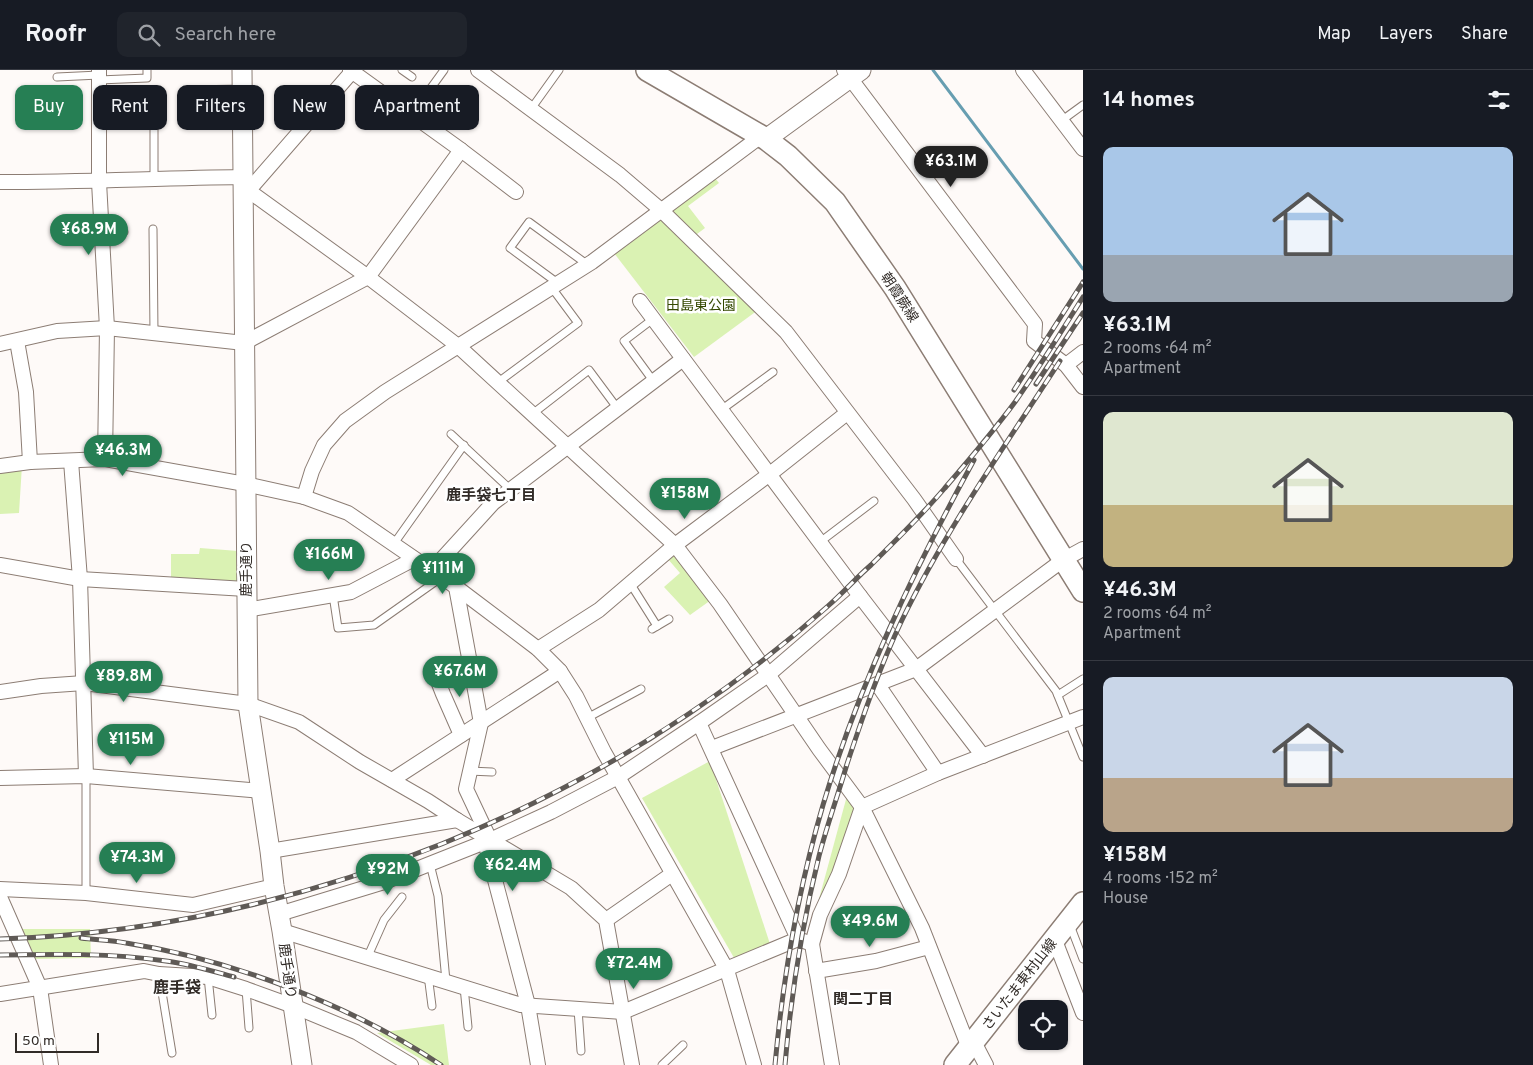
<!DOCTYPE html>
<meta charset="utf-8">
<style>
:root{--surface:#171b24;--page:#20242c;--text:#f1f3f6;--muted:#9ea1a6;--line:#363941;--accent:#267f54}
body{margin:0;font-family:Overpass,"Noto Sans JP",sans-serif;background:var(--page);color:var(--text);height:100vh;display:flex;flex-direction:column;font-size:19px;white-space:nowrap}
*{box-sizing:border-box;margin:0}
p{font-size:16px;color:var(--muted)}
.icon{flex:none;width:28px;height:28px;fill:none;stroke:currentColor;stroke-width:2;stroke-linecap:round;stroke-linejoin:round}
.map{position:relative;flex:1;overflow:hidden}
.sheet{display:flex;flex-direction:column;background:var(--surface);width:450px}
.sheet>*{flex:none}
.hud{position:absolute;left:15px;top:15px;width:475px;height:45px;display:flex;gap:10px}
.fabs{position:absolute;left:1018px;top:930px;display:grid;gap:10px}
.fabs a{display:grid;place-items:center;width:50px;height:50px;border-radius:10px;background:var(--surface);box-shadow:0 1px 4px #0004;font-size:25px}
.scale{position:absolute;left:15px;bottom:12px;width:84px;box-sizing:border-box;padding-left:5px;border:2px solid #312b27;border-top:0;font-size:14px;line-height:18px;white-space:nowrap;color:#312b27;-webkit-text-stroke:4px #fff;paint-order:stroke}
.price{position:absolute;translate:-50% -42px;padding:0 11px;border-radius:18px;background:var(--accent);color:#fff;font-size:16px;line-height:32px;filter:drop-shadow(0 1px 2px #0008)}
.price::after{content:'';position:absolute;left:50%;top:30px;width:15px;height:11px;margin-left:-8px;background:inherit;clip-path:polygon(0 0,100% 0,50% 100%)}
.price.active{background:#222;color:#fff}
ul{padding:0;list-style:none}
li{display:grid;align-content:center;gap:10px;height:265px;padding:0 20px}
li+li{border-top:1px solid var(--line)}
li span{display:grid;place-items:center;height:155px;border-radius:10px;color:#555}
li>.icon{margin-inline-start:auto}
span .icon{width:90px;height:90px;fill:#fffc;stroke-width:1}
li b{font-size:21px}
h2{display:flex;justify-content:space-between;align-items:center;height:60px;padding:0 20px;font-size:21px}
.tag{padding:0 18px;border-radius:10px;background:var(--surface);box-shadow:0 1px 4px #0004;font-size:18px;line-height:45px}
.tag.active{background:var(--accent);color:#fff}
header{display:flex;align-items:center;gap:30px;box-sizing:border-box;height:70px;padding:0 25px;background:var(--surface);border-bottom:1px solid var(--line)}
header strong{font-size:24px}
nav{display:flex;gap:28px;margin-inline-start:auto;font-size:18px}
.search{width:350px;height:45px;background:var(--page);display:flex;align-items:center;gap:12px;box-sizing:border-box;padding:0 18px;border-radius:10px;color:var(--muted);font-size:19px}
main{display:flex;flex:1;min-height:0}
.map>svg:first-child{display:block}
.green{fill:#daf2b3}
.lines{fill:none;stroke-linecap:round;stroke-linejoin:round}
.stream{stroke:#679eb1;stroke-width:3}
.lane-casing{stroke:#8c7d74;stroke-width:9}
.street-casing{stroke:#8c7d74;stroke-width:16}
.secondary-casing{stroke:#8c7d74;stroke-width:21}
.primary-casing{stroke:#8c7d74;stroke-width:24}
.lane{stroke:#fff;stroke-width:7}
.street{stroke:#fff;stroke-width:14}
.secondary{stroke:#fff;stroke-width:19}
.primary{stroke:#fff;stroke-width:21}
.rail-casing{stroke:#5f5a56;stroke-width:5}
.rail{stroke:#fff;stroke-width:3;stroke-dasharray:9;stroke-linecap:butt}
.labels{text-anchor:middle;stroke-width:5;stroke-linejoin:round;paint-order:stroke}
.street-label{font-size:14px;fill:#312b27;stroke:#fff}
.park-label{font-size:14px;fill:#344800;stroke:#fff}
.neighbourhood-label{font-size:15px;font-weight:bold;fill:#312b27;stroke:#fff}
.quarter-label{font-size:16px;font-weight:bold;fill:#312b27;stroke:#fff}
</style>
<header>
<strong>Roofr</strong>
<div class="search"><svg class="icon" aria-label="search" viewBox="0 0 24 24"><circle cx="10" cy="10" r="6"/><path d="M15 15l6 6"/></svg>Search here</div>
<nav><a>Map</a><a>Layers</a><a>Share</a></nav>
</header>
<main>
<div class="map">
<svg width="1083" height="995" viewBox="0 0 1083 995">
<rect width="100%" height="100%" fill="#fefaf8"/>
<!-- green -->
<g class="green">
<path d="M714 107 719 113 688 136 705 158 693 167 667 141Z"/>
<path d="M661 144 758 240 694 287 614 183Z"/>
<path d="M22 395 19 443 0 444V398Z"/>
<path d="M200 478 238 481V511L171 508V484H199Z"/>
<path d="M674 483 711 530 690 545 664 517 680 503 667 488Z"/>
<path d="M710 691 771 877 737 893 642 728Z"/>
<path d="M848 722 860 737 836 804 816 840Z"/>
<path d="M20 859H90L91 888 33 889Z"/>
<path d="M444 954 449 995H431L377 963Z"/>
</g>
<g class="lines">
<!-- stream -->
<path class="stream" d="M933 0 1083 199"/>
<!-- lane casing -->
<g class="lane-casing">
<g id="lane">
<path d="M402 0 412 7"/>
<path d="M57 7 99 5"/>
<path d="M99 10 147 8V0"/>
<path d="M190 20 242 19"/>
<path d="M428 22 444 0"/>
<path d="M531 39 559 0"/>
<path d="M1061 51 1083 35"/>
<path d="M187 53 242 51"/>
<path d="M154 59V109"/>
<path d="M153 159 154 263"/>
<path d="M73 163 124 162"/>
<path d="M559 214 510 178 529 152 588 195"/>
<path d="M653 249 624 271 654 312"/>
<path d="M497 313 578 253 552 218"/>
<path d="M721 340 773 302"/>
<path d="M531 345 589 300 618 339"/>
<path d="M451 364 511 420"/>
<path d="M820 472 874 431"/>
<path d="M393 475 464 375"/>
<path d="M956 489 1056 621 1083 687"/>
<path d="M630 513 657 556"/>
<path d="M333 525 338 558 374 555 442 507"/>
<path d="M652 559 669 549"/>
<path d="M1058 625 1083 609"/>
<path d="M587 648 641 619"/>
<path d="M469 701 492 702"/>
<path d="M430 794 438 826 446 911"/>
<path d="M86 823V706"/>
<path d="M1070 855 1083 889"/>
<path d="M368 886 384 850 402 827"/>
<path d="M159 904 172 983"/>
<path d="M428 905 432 936"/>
<path d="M208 907 212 945"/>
<path d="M464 917 468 957"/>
<path d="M246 919 249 958"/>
<path d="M578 939 581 981"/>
<path d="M662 995 683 975"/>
</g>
</g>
<!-- street casing -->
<g class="street-casing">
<g id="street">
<path d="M99 0V112L107 258 105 389"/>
<path d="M350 0 461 80 516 122"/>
<path d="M478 0 620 105 661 140 786 262 914 429 956 489"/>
<path d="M844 0 1035 254 1034 271 1066 295 1083 317"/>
<path d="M1023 0 1083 79"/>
<path d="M0 112C81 112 161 108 242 107"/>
<path d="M242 116 368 207 458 276 675 475 720 534 819 679 862 737 922 858 969 978"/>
<path d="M249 120 350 4 351 0"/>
<path d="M640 231 860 526 983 686"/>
<path d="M17 271 26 322 30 392"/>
<path d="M0 274 57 261 107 258 244 273 368 207 461 80"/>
<path d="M1066 295 1083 282"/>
<path d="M71 391 80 509 86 706"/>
<path d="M0 396 30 392 105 389 245 414 304 427 348 443 456 517 538 579 560 601 576 626 604 682 727 900 754 995"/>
<path d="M304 427 312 401 324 375 345 351 385 322 592 192 761 66"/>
<path d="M0 495 80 509 246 519"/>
<path d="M432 500 493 433 683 289"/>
<path d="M456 517 481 653 466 719 490 770 485 772 528 935 538 995"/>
<path d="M246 540 351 522 414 489"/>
<path d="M538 579 599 540 675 475 775 400 847 343"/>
<path d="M434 601 443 624 461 665"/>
<path d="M878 615 938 703"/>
<path d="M0 622 41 616 84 613 248 634 299 652 360 692 428 731 457 750 571 818 606 850 632 995"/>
<path d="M699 653 798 869 812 874 832 995"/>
<path d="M712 678 916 599 1063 490 1083 479"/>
<path d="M0 708 86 706 261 721"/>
<path d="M392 710 560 601"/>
<path d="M490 770 551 742 618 707 699 653 768 605 860 526"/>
<path d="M270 781 457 750"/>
<path d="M0 819 86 823 193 835 274 816"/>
<path d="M0 827 40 918 51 995"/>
<path d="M279 844 384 812 485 772"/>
<path d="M606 850 672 804"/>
<path d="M282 861 521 935 623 942 798 869"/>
<path d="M1054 868 1083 943"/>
<path d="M812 874 820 845 839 804 862 737 938 703 1083 647"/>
<path d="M816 901 876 891 929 877"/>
<path d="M0 924 144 901 159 904 208 907 246 919 293 936 356 962 411 995"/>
<path d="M974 972 986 995"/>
</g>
</g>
<!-- secondary casing -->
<g class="secondary-casing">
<g id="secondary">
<path d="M242 0 248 634 270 781 274 816 282 861 302 995"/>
<path d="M766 69 861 0"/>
</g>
</g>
<!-- primary casing -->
<g class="primary-casing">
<g id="primary">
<path d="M647 0 766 69 788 86 835 132 895 218 1083 521"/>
<path d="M955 995 1083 833"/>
</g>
</g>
<!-- lane -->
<use href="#lane" class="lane"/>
<!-- street -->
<use href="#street" class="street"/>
<!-- secondary -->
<use href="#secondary" class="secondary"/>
<!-- primary -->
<use href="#primary" class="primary"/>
<!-- rail casing -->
<g class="rail-casing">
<g id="rail">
<path d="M1036 314 1083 243"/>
<path d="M1014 320 1083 212"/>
<path d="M81 868C96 870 111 870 126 873 230 889 353 936 441 995"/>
<path d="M0 869C300 859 603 736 828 536 843 523 856 508 871 495 896 470 921 446 944 419 968 391 993 362 1015 332 1039 298 1061 262 1083 227"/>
<path d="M0 885C55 884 111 883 166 891 189 894 212 901 234 907"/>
<path d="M775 995C783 908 798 820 823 735 859 614 914 500 974 390"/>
<path d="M785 995C791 925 802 855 819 786 827 755 838 725 847 694 863 646 880 596 902 550 946 459 1005 376 1060 291"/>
</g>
</g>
<!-- rail -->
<use href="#rail" class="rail"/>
</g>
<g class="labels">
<!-- street labels -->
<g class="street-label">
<text transform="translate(900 227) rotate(57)" y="5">朝霞蕨線</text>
<text transform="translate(246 499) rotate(-90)" y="5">鹿手通り</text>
<text transform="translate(288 901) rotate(82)" y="5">鹿手通り</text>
<text transform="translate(1019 914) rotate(-52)" y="5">さいたま東村山線</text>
</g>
<!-- park labels -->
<g class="park-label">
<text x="701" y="240">田島東公園</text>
</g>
<!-- neighbourhood labels -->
<g class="neighbourhood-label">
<text x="491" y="430">鹿手袋七丁目</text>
<text x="863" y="934">関二丁目</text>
</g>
<!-- quarter labels -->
<g class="quarter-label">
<text x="177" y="923">鹿手袋</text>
</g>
</g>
</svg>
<div class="fabs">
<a><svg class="icon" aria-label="locate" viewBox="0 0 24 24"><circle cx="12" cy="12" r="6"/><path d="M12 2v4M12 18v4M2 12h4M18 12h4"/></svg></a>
</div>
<div class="scale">50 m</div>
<b class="price active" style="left:951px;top:118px">¥63.1M</b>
<b class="price" style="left:89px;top:186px">¥68.9M</b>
<b class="price" style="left:123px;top:407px">¥46.3M</b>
<b class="price" style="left:685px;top:450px">¥158M</b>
<b class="price" style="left:329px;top:511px">¥166M</b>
<b class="price" style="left:443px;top:525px">¥111M</b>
<b class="price" style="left:460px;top:628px">¥67.6M</b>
<b class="price" style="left:124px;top:633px">¥89.8M</b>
<b class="price" style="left:131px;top:696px">¥115M</b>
<b class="price" style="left:137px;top:814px">¥74.3M</b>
<b class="price" style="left:513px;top:822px">¥62.4M</b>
<b class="price" style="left:388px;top:826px">¥92M</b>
<b class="price" style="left:870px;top:878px">¥49.6M</b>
<b class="price" style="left:634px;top:920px">¥72.4M</b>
<div class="hud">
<a class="tag active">Buy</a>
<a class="tag">Rent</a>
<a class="tag">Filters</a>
<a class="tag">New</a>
<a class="tag">Apartment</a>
</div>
</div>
<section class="sheet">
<h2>14 homes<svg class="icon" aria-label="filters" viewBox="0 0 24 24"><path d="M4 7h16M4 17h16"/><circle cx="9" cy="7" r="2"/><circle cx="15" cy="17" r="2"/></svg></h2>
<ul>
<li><span style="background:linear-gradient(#a9c7e8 70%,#9aa5b1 0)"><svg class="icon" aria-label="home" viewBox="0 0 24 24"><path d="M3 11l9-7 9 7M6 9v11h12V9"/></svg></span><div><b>¥63.1M</b><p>2 rooms · 64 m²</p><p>Apartment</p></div></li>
<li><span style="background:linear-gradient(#dfe7d0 60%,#c2b280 0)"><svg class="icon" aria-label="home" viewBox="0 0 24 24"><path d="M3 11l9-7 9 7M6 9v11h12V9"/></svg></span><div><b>¥46.3M</b><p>2 rooms · 64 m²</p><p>Apartment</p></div></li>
<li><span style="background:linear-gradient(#c9d6e8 65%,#b9a48a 0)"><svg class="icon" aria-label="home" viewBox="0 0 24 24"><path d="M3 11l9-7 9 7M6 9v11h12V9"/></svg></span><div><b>¥158M</b><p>4 rooms · 152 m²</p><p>House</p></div></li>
</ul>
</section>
</main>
